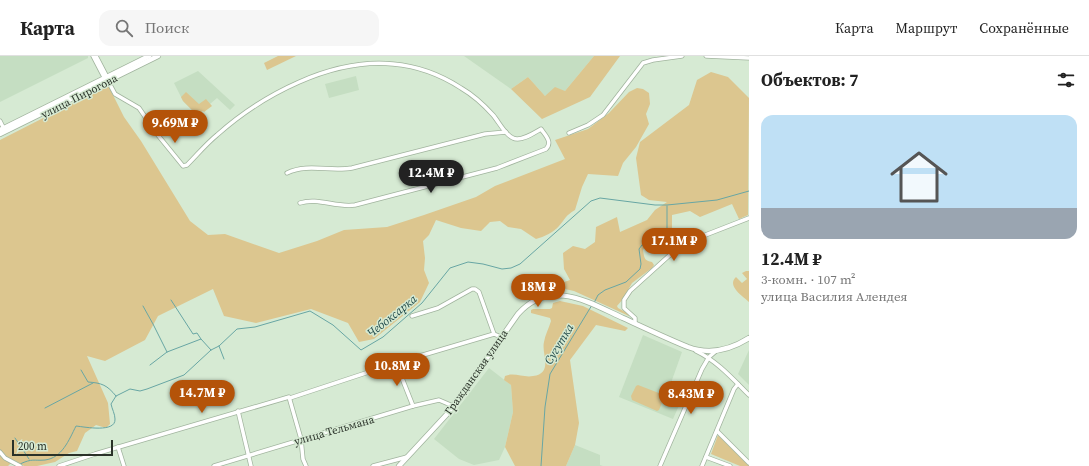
<!DOCTYPE html>
<html lang="ru">
<meta charset="utf-8">
<style>
:root{--surface:#fff;--page:#f6f6f6;--text:#222;--muted:#767676;--line:#e0e0e0;--accent:#b45309}
body{margin:0;font-family:"Source Serif 4",serif;background:var(--page);color:var(--text);height:100vh;display:flex;flex-direction:column;font-size:15px;white-space:nowrap}
*{box-sizing:border-box;margin:0}
p{font-size:13px;color:var(--muted)}
.icon{flex:none;width:22px;height:22px;fill:none;stroke:currentColor;stroke-width:2;stroke-linecap:round;stroke-linejoin:round}
.map{position:relative;flex:1;overflow:hidden}
.sheet{display:flex;flex-direction:column;background:var(--surface);width:340px}
.sheet>*{flex:none}
.scale{position:absolute;left:12px;bottom:10px;width:101px;box-sizing:border-box;padding-left:4px;border:2px solid #2a3229;border-top:0;font-size:11px;line-height:14px;white-space:nowrap;color:#2a3229;-webkit-text-stroke:3px #d6ead3;paint-order:stroke}
.price{position:absolute;translate:-50% -34px;padding:0 9px;border-radius:14px;background:var(--accent);color:#fff;font-size:13px;line-height:26px;filter:drop-shadow(0 1px 2px #0008)}
.price::after{content:'';position:absolute;left:50%;top:24px;width:12px;height:9px;margin-left:-6px;background:inherit;clip-path:polygon(0 0,100% 0,50% 100%)}
.price.selected{background:#222;color:#fff}
ul{padding:0;list-style:none}
li{display:grid;align-content:center;gap:8px;height:212px;padding:0 12px}
li+li{border-top:1px solid var(--line)}
li span{display:grid;place-items:center;height:124px;border-radius:12px;color:#555}
li>.icon{margin-inline-start:auto}
span .icon{width:72px;height:72px;fill:#fffc;stroke-width:1}
li b{font-size:17px}
h2{display:flex;justify-content:space-between;align-items:center;height:48px;padding:0 12px;font-size:17px}
header{display:flex;align-items:center;gap:24px;box-sizing:border-box;height:56px;padding:0 20px;background:var(--surface);border-bottom:1px solid var(--line)}
header strong{font-size:19px}
nav{display:flex;gap:22px;margin-inline-start:auto;font-size:14px}
.search{width:280px;height:36px;background:var(--page);display:flex;align-items:center;gap:10px;box-sizing:border-box;padding:0 14px;border-radius:12px;color:var(--muted);font-size:15px}
main{display:flex;flex:1;min-height:0}
.map>svg:first-child{display:block}
.built{fill:#c5dec2}
.green{fill:#dcc68f}
.lines{fill:none;stroke-linecap:round;stroke-linejoin:round}
.stream{stroke:#68a6a4;stroke-width:1}
.minor-casing{stroke:#a1b49e;stroke-width:5}
.major-casing{stroke:#a1b49e;stroke-width:6}
.minor{stroke:#fff;stroke-width:3.5}
.major{stroke:#fff;stroke-width:4.5}
.labels{text-anchor:middle;stroke-width:3;stroke-linejoin:round;paint-order:stroke}
.street-label{font-size:11px;fill:#2a3229;stroke:#d6ead3}
.water-label{font-size:12px;font-style:italic;fill:#214949;stroke:#d6ead3}
</style>
<header>
<strong>Карта</strong>
<div class="search"><svg class="icon" aria-label="search" viewBox="0 0 24 24"><circle cx="10" cy="10" r="6"/><path d="M15 15l6 6"/></svg>Поиск</div>
<nav><a>Карта</a><a>Маршрут</a><a>Сохранённые</a></nav>
</header>
<main>
<div class="map">
<svg width="749" height="410" viewBox="0 0 749 410">
<rect width="100%" height="100%" fill="#d6ead3"/>
<!-- built -->
<g class="built">
<path d="M0 0H88V2L0 46Z"/>
<path d="M464 0H594L565 35 545 40 528 21 511 33Z"/>
<path d="M198 15 235 49 230 54 217 42 197 59 183 45 174 27Z"/>
<path d="M356 20 359 34 329 42 325 28Z"/>
<path d="M643 279 682 296 667 338 681 345 673 363 619 341Z"/>
<path d="M749 294V329L738 318Z"/>
<path d="M489 312 511 329 513 356 505 391 499 404 474 409 459 403 434 383Z"/>
<path d="M575 389 600 399V409L603 410H566Z"/>
</g>
<!-- green -->
<g class="green">
<path d="M278 0H296L267 14 264 7Z"/>
<path d="M594 0H620L590 41 542 63 511 33 528 21 545 40 555 31 565 35Z"/>
<path d="M711 16 728 21 749 42 748 159 739 163 732 148 700 161 690 155 672 159V174L663 188 645 191 643 194C644 201 644 205 652 206L654 209 652 212 632 227 623 243 617 250 618 252 629 258V260L574 235 560 232 561 227 570 224 564 213 563 197 573 190 585 193 595 186 596 171 617 161 620 176 647 164 655 154 667 146 649 144 641 139 636 102 640 86 689 49 697 24Z"/>
<path d="M108 29 124 61 141 85 190 165 208 179 225 178 279 197 317 185 344 174 387 171 424 159 476 141 495 130 565 103 555 84 588 73 609 57 629 36 637 32 643 33 649 37 650 48 646 58 649 68 636 91 623 107 618 120 588 118 582 131 575 154C565 160 566 162 559 170 554 176 544 181 536 183L521 173 508 171 500 165 490 166 481 175 461 172 436 164 429 179 423 185 425 202 424 214 429 227 420 246 374 283 359 286 348 267 311 253 256 267 224 260 213 233 158 260 145 284 105 305 87 300 108 347 110 368 106 372 96 369 85 377 77 395 69 397 55 406 37 410H24L14 404 8 410H0V84Z"/>
<path d="M186 36 199 48 206 43 212 50 204 56 203 55 197 59 183 45 181 41Z"/>
<path d="M746 215H749V246C744 241 726 230 736 221L742 227 747 223 742 217Z"/>
<path d="M560 245 583 250 628 272 625 275 596 269 570 304 579 367 575 389 566 410H515L505 391 513 356 511 329 504 324 505 320C514 316 524 322 533 320 554 317 541 298 544 286 545 279 549 272 551 265L550 262 531 257V254L533 253H550L552 252 553 247Z"/>
<path d="M638 329 664 339V342L659 354 657 355 632 344 631 340 636 330Z"/>
<path d="M718 379 749 409V410H740L711 398Z"/>
</g>
<g class="lines">
<!-- stream -->
<g class="stream">
<path d="M171 244 193 278 197 277 201 283"/>
<path d="M594 247 598 239 605 234 626 226 640 213 641 208 639 193 642 189 661 186 667 176V150"/>
<path d="M143 250 153 268 167 296"/>
<path d="M219 290 224 303"/>
<path d="M150 309 167 296 201 283 211 294"/>
<path d="M81 314 88 326C102 327 107 329 116 340"/>
<path d="M45 352 93 327"/>
<path d="M15 382 29 403"/>
<path d="M20 408C33 402 33 405 45 404 62 402 69 384 76 370 85 371 116 377 115 363 115 358 112 353 111 348L116 340 130 333 140 335 147 333 184 319 211 294 219 290 237 273 255 271 310 255 333 269 361 294 383 281 422 247 450 212 468 206 483 208 502 213 511 212 520 208 591 145 600 142 655 149H667L717 144 749 135"/>
<path d="M541 410 545 351 550 318 592 249"/>
</g>
<!-- minor casing -->
<g class="minor-casing">
<g id="minor">
<path d="M93 0 105 23"/>
<path d="M96 0 107 21"/>
<path d="M706 0 749 2"/>
<path d="M108 25 115 38 139 52 157 78 183 110 187 109C197 99 206 88 217 79 262 39 331 2 393 8 417 10 441 19 461 32 473 39 484 49 493 59 499 66 505 79 513 82 521 86 534 77 541 73 545 79 553 86 546 93L497 112 355 149C336 152 318 141 300 147"/>
<path d="M0 65 4 73"/>
<path d="M569 77 588 69 603 59 643 7 653 4 682 0"/>
<path d="M287 117C308 107 330 116 352 112L485 78 506 76"/>
<path d="M412 260 438 252 472 233H475L479 236 494 278"/>
<path d="M635 267V262L624 252V244L630 235 671 198 690 185 749 162"/>
<path d="M696 295C717 305 732 322 749 339"/>
<path d="M396 307 413 350"/>
<path d="M290 342 396 307 494 278 501 281"/>
<path d="M238 355 251 410"/>
<path d="M717 375 749 407"/>
<path d="M118 391 124 410"/>
<path d="M0 396 5 402 20 410"/>
<path d="M706 401 730 410"/>
<path d="M59 410 95 398 289 341 301 383 303 403 306 410"/>
<path d="M214 410 413 350 439 344 453 350"/>
<path d="M373 410 407 401"/>
<path d="M660 410 702 313 709 301 716 295"/>
<path d="M702 410 734 333 738 328"/>
</g>
</g>
<!-- major casing -->
<g class="major-casing">
<g id="major">
<path d="M0 74 149 0"/>
<path d="M0 78 158 0"/>
<path d="M399 410 449 356 518 258C550 222 588 246 623 262 645 272 666 282 688 291 709 299 730 294 749 282"/>
</g>
</g>
<!-- minor -->
<use href="#minor" class="minor"/>
<!-- major -->
<use href="#major" class="major"/>
</g>
<g class="labels">
<!-- street labels -->
<g class="street-label">
<text transform="translate(79 40) rotate(-27)" y="4">улица Пирогова</text>
<text transform="translate(476 316) rotate(-55)" y="4">Гражданская улица</text>
<text transform="translate(334 374) rotate(-16)" y="4">улица Тельмана</text>
</g>
<!-- water labels -->
<g class="water-label">
<text transform="translate(392 260) rotate(-39)" y="4">Чебоксарка</text>
<text transform="translate(559 288) rotate(-59)" y="4">Сугутка</text>
</g>
</g>
</svg>
<div class="scale">200 m</div>
<b class="price" style="left:175px;top:88px">9.69M ₽</b>
<b class="price selected" style="left:431px;top:138px">12.4M ₽</b>
<b class="price" style="left:674px;top:206px">17.1M ₽</b>
<b class="price" style="left:538px;top:252px">18M ₽</b>
<b class="price" style="left:397px;top:331px">10.8M ₽</b>
<b class="price" style="left:202px;top:358px">14.7M ₽</b>
<b class="price" style="left:691px;top:359px">8.43M ₽</b>
</div>
<section class="sheet">
<h2>Объектов: 7<svg class="icon" aria-label="filters" viewBox="0 0 24 24"><path d="M4 7h16M4 17h16"/><circle cx="9" cy="7" r="2"/><circle cx="15" cy="17" r="2"/></svg></h2>
<ul>
<li><span style="background:linear-gradient(#bfe0f5 75%,#9aa5b1 0)"><svg class="icon" aria-label="home" viewBox="0 0 24 24"><path d="M3 11l9-7 9 7M6 9v11h12V9"/></svg></span><div><b>12.4M ₽</b><p>3-комн. · 107 m²</p><p>улица Василия Алендея</p></div></li>
</ul>
</section>
</main>
